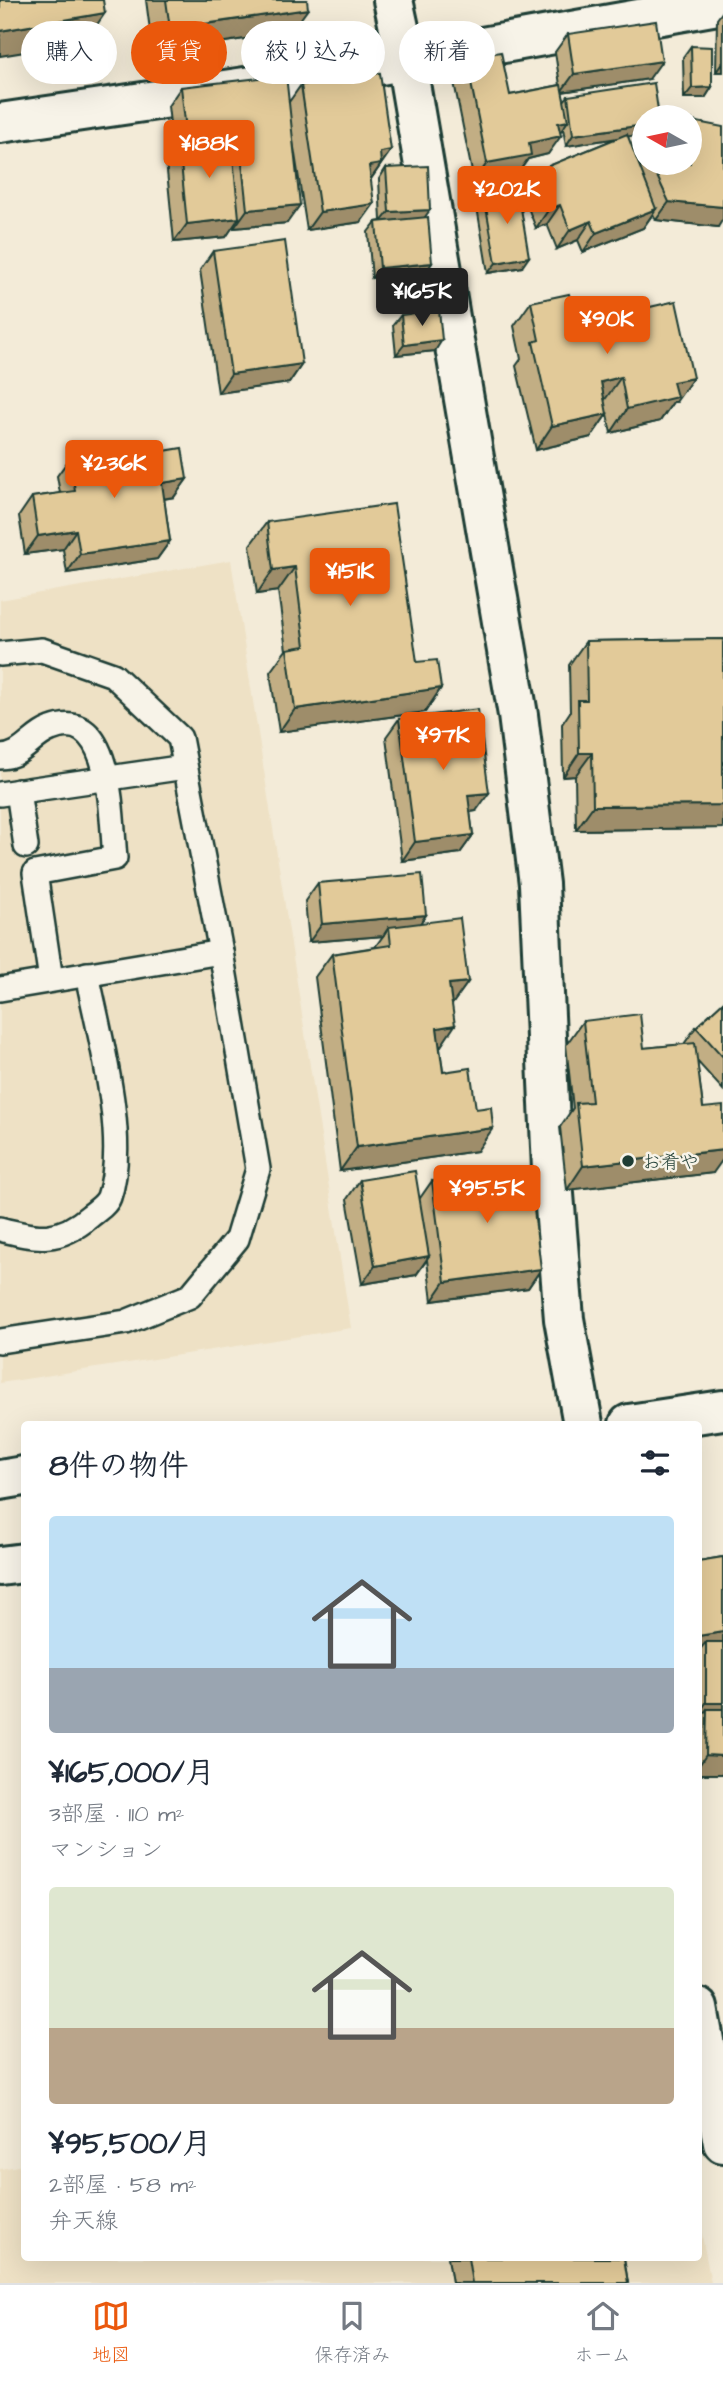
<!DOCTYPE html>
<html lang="ja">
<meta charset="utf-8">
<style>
:root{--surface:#fff;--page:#f2f2f3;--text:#1f2937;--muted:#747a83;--line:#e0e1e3;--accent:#ea580c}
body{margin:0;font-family:"Architects Daughter","Klee One",sans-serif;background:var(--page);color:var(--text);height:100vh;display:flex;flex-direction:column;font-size:26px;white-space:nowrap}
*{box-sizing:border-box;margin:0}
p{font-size:23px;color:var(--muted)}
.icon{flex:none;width:38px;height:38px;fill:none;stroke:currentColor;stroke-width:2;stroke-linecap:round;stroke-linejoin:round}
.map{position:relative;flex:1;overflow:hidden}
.panel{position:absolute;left:21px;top:1421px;width:681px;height:840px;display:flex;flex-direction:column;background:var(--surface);border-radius:7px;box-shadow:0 7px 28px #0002}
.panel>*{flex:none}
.guide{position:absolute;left:21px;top:21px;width:682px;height:63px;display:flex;gap:14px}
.needle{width:46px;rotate:279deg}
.fabs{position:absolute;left:632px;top:105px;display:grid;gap:14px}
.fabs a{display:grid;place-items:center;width:70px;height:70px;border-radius:50%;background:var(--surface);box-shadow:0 7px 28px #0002;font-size:35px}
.price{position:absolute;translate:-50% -60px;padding:0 16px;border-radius:7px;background:var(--accent);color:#fff;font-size:23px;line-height:46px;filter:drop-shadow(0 2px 4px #0008)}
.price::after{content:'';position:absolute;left:50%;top:42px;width:21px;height:16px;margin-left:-10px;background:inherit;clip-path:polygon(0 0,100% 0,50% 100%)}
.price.current{background:#222;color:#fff}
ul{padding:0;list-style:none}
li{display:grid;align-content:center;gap:14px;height:371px;padding:0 28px}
li span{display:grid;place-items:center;height:217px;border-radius:7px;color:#555}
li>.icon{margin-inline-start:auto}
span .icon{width:126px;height:126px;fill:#fffc;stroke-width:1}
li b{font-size:30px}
h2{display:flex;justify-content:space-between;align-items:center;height:84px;padding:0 28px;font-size:30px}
.tag{padding:0 24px;border-radius:32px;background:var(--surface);box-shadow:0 7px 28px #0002;font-size:24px;line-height:63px}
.tag.current{background:var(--accent);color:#fff}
.tab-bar{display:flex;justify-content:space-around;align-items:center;height:98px;border-top:2px solid var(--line);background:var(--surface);font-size:19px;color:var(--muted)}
.tab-bar a{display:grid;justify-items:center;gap:4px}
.tab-bar .current{color:var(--accent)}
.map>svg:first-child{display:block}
.built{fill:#eee1c5}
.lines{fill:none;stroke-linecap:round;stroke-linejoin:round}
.service-casing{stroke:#1f3d34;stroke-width:28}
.minor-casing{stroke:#1f3d34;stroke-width:44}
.tertiary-casing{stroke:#1f3d34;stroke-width:44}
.service{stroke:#f7f3e8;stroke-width:23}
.minor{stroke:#f7f3e8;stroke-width:38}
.tertiary{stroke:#f7f3e8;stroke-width:38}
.wall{fill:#c2ae84;stroke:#1f3d34;stroke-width:2}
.shaded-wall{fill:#9e8d6b;stroke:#1f3d34;stroke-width:2}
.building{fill:#e2ca99;stroke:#1f3d34;stroke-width:2}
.poi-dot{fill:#1f3d34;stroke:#f7f3e8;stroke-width:2.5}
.labels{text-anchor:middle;stroke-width:5;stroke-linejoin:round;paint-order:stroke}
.poi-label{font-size:19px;fill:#1f3d34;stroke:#f7f3e8;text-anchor:start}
</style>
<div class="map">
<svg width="723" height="2283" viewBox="0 0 723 2283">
<rect width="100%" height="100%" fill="#f3ebd8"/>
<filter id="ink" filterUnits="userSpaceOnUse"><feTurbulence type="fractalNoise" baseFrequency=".0143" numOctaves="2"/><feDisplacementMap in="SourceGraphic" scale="14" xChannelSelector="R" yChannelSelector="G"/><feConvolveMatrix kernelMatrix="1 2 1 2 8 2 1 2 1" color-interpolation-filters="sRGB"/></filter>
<g filter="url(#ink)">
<!-- built -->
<g class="built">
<path d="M231 560 351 1328 0 1383V600Z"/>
<path d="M24 2165V2258H698V2214L711 2283H0V2169Z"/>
</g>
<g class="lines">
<!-- service casing -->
<g class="service-casing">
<g id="service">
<path d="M0 654 42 650 113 675 180 738 221 952 258 1169 237 1239 190 1296 126 1322 0 1341"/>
<path d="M0 757C23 757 31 736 51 729 114 704 111 822 115 858L35 873 51 980"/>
<path d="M18 791 26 846"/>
<path d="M0 794 185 767"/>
<path d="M0 989 221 952"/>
<path d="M0 1229C37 1239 59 1243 90 1216 96 1211 106 1205 109 1197 129 1140 99 1034 87 974"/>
</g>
</g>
<!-- minor casing -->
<g class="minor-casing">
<g id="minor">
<path d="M393 0 406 60 518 715 539 884 552 1169 564 1319 583 1424"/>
<path d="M0 123 313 77 723 4"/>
<path d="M698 2008 723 2143"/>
</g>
</g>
<!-- tertiary casing -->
<g class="tertiary-casing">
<g id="tertiary">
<path d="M629 1424 723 1410"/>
<path d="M0 1480 24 1476"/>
<path d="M0 1566 24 1563"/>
</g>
</g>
<!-- service -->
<use href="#service" class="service"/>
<!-- minor -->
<use href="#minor" class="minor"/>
<!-- tertiary -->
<use href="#tertiary" class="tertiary"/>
</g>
<!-- wall -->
<g class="wall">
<path d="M146 0H307L291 32 153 53Z"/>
<path d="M723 11V72H716L717 19Z"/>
<path d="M568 34 649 79 562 92 564 101 568 96 628 137 640 168 644 162 690 163V125L692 121 718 227 656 220 653 214 643 228 583 252 578 240 557 249 547 224 536 228 521 190 534 172 617 138 566 146 563 128 548 154 528 159 518 173 474 182 453 77 466 58 510 95 560 85 555 52Z"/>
<path d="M691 46 712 87 705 98H684L683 57Z"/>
<path d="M301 85 391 150 371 179 361 222 307 230 292 135 287 223 234 228 233 226 226 237 174 242 166 161 175 148 173 149 168 106 181 87 289 102Z"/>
<path d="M386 168 425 217V274L372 278 368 232 376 222 381 221 379 179Z"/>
<path d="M484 196 522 267 488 273 477 207Z"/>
<path d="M213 251 302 364 289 383 218 393 200 270Z"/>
<path d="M531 302 573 309 602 318 676 402H673L660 421 611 433 607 414 591 437 536 450 516 366 521 359 514 326Z"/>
<path d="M401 315 435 351 396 355 393 325Z"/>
<path d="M152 453 187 479 174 497 164 499 170 541 157 559 67 573 63 549 25 554 19 516 32 497 60 493 57 476 70 458Z"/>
<path d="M267 522 417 662 441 688 425 712 279 732 270 672 286 650 278 591 257 594 250 545Z"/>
<path d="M723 639V828L576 830 575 776 563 777 562 724 570 712 569 665 586 641Z"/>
<path d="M399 719 476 811 470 812 473 835 460 853 402 861 386 737Z"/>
<path d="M318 883 426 915 420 923 468 982 452 1004 440 1048 443 1072 477 1151 340 1171 315 977 332 954 375 947 383 936 309 942 305 901Z"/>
<path d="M723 1002V1090L697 1061 703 1108 713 1173 567 1190 560 1127 573 1108 566 1045 583 1021 644 1048 684 1044 696 1027Z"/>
<path d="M360 1180 420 1198 432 1181 541 1269 528 1288 432 1301 427 1260 416 1275 362 1284 347 1199Z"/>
<path d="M723 1557V1774H698V1561Z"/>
<path d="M448 2258H624L628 2283H452Z"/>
</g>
<!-- shaded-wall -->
<g class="shaded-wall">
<path d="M308 9 291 32 153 53 170 29Z"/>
<path d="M105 13 85 42 0 56V31Z"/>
<path d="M662 61 649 79 561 92 574 74Z"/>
<path d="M723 62V72H716Z"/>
<path d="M712 87 705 98H684L692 88Z"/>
<path d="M568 121 557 137 561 136 548 154 528 159 518 173 474 182 487 163 558 123Z"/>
<path d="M238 125 225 143H179L175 148 173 149 186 130Z"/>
<path d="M644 125V134L566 146 573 135Z"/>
<path d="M391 150 368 183 369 166 380 152Z"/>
<path d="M669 202 723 207V219L718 227 656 220Z"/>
<path d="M374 204 361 222 307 230 320 212Z"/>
<path d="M300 205 287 223 234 228 247 210Z"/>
<path d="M560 205 547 224 536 228 549 209Z"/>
<path d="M656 209 643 228 583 252 596 233Z"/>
<path d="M430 210 422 221 381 222 389 212Z"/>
<path d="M239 218 226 237 174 242 187 224Z"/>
<path d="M591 221 578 240 557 249 570 230Z"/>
<path d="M529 257 522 267 488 273 496 263Z"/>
<path d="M432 263 425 274 372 278 380 268Z"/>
<path d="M442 340 435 351 396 355 404 345Z"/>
<path d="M302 364 289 383 218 393 231 374Z"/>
<path d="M621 377 604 401 601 382Z"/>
<path d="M693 378 676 402H673L660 421 611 433 627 409 673 382Z"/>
<path d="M607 414 591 437 536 450 552 426Z"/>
<path d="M187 479 174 497 149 501 162 483Z"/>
<path d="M76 530 63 549 25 554 38 536Z"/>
<path d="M170 541 157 559 67 573 80 554Z"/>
<path d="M295 567 278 591 257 594 273 570Z"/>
<path d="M441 688 425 712 279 732 295 709Z"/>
<path d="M579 753H592L575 776 563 777Z"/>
<path d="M489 793 476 811 455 814 468 795Z"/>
<path d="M723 805V828L576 830 593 806Z"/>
<path d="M473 835 460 853 402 861 415 842Z"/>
<path d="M426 915 413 933 389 927 383 936 309 942 322 924Z"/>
<path d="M468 982 451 1006 449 984Z"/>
<path d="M455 1025 439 1049 437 1028Z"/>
<path d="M493 1128 477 1151 340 1171 357 1147Z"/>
<path d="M723 1150V1159L713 1173 567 1190 583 1166Z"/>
<path d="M429 1256 416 1275 362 1284 375 1266Z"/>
<path d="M541 1269 528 1288 432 1301 445 1282Z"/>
<path d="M723 1632V1649L706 1642 698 1652V1636Z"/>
<path d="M706 1703H723V1721L707 1709 698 1721V1714Z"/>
<path d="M706 1755 723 1756V1774H698V1767Z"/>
</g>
<!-- building -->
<g class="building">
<path d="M0 0H103L105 13 0 31Z"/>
<path d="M166 0H307L308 9 170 29Z"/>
<path d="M656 21 662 61 574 74 568 34Z"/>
<path d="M691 46 712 47V87L692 88Z"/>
<path d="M501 52 510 95 561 85 568 121 558 123 561 136 529 143 531 155 487 163 466 58Z"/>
<path d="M380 73 391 150 380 152 381 164 369 166 374 204 320 212 301 85Z"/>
<path d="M286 75 300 205 247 210 238 125 186 130 181 87Z"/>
<path d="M654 83 659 117H644V125L573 135 568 96Z"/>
<path d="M692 121 723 127V207L669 202 651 163H690V139Z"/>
<path d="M627 134 656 209 596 233 591 221 570 230 560 205 549 209 534 172Z"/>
<path d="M231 137 239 218 187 224 179 143Z"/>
<path d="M428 166 430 210 389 212 386 168Z"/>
<path d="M518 190 529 257 496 263 484 196Z"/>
<path d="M428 217 432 263 380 268 376 222Z"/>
<path d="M285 241 302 364 231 374 213 251Z"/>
<path d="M569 294 573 309 598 303 602 318 676 301 693 378 673 382 677 397 627 409 621 377 601 382 607 414 552 426 533 342 539 340 531 302Z"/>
<path d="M439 310 442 340 404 345 401 315Z"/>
<path d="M150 446 152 453 182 448 187 479 162 483 170 541 80 554 76 530 38 536 32 497 75 491 70 458Z"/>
<path d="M394 504 417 662 437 660 441 688 295 709 287 649 305 646 295 567 273 570 267 522Z"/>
<path d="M723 639V805L593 806 592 753H579L578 700H587L586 641Z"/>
<path d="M478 709 489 793 468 795 473 835 415 842 399 719Z"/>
<path d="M422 874 426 915 322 924 318 883Z"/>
<path d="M460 918 468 982 449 984 455 1025 437 1028 443 1072 470 1068 476 1109 491 1107 493 1128 357 1147 332 954 391 945 389 927Z"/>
<path d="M723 1002V1057L696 1027Z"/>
<path d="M640 1014 644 1048 695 1043 703 1108 723 1106V1150L583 1166 576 1103 592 1102 583 1021Z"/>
<path d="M529 1168 541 1269 445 1282 432 1181Z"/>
<path d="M415 1171 429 1256 375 1266 360 1180Z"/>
<path d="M723 1557V1632L698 1636V1561Z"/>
<rect x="706" y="1642" width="17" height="61"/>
<path d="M707 1709H723V1756L706 1755Z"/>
<path d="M468 2258H624L628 2283H472Z"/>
</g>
</g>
<!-- markers -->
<circle class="poi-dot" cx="628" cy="1161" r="7"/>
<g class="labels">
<!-- poi labels -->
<g class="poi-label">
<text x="642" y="1168">お肴や</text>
</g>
</g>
</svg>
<div class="fabs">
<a><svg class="needle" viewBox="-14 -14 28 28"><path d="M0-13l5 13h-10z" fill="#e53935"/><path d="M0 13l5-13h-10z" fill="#747a83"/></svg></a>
</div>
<b class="price" style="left:209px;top:180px">¥188K</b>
<b class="price" style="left:507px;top:226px">¥202K</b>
<b class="price current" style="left:422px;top:328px">¥165K</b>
<b class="price" style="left:607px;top:356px">¥90K</b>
<b class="price" style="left:114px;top:500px">¥236K</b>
<b class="price" style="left:350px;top:608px">¥151K</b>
<b class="price" style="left:443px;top:772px">¥97K</b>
<b class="price" style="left:487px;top:1225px">¥95.5K</b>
<div class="guide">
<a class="tag">購入</a>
<a class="tag current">賃貸</a>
<a class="tag">絞り込み</a>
<a class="tag">新着</a>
</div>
<section class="panel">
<h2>8件の物件<svg class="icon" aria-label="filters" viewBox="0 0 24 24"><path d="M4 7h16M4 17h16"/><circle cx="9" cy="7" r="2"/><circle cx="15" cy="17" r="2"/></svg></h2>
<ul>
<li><span style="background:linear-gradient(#bfe0f5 70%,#9aa5b1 0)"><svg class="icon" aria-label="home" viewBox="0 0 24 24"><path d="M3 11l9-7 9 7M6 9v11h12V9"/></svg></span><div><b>¥165,000/月</b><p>3部屋 · 110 m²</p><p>マンション</p></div></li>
<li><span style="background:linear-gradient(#dfe7d0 65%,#b9a48a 0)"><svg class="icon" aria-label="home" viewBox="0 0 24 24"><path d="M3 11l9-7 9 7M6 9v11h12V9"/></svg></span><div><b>¥95,500/月</b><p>2部屋 · 58 m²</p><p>弁天線</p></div></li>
</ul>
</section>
</div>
<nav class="tab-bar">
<a class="current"><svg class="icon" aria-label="map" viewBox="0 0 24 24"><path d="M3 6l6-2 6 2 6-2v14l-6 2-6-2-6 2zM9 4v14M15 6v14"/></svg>地図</a>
<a><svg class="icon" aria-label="saved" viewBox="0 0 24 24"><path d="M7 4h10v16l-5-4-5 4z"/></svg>保存済み</a>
<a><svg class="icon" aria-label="home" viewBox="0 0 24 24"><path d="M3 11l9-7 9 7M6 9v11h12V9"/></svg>ホーム</a>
</nav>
